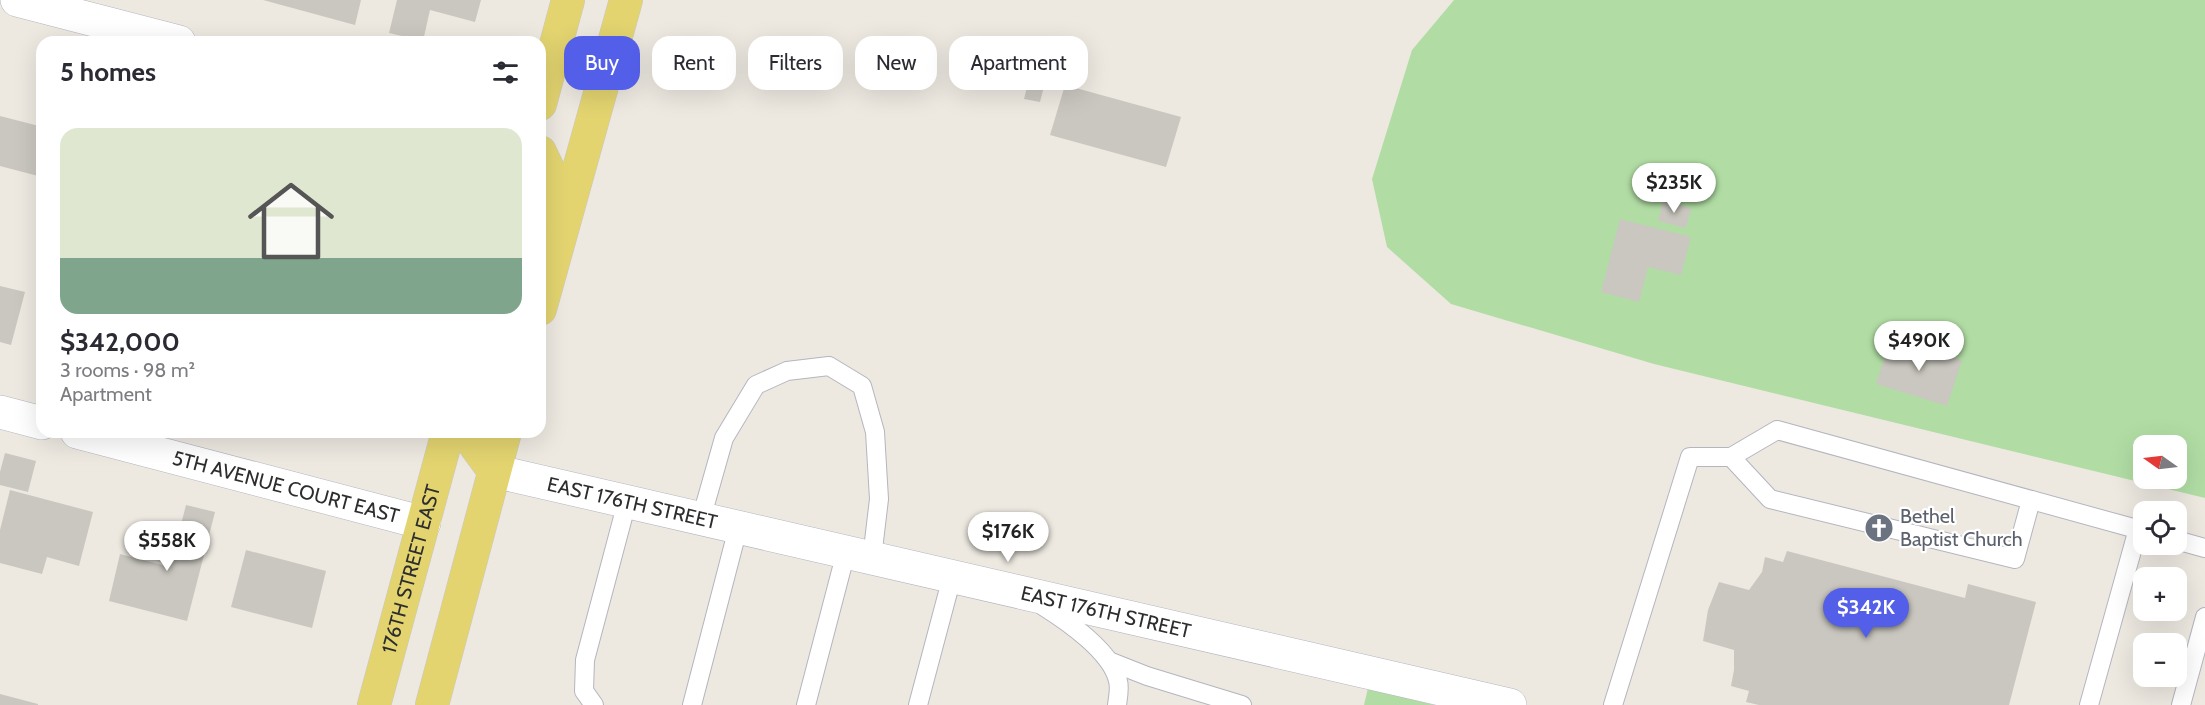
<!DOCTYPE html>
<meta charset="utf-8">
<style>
:root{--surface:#fff;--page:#f2f2f3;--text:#2b2b33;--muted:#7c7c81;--line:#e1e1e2;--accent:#535fe8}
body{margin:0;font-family:Cabin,sans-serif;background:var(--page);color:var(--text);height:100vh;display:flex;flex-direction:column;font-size:22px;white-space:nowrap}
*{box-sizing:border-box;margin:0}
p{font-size:20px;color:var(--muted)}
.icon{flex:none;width:33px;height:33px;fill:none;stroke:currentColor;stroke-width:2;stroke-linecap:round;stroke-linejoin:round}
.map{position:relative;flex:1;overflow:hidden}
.sheet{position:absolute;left:36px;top:36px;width:510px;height:402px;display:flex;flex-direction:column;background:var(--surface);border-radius:18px;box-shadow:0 6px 24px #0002}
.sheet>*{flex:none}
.hud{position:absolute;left:564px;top:36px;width:570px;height:54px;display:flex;gap:12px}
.needle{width:39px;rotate:284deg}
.buttons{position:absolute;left:2133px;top:435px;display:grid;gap:12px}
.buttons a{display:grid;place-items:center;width:54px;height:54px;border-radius:12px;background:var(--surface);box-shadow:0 6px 24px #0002;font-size:30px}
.price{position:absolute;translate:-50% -51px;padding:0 14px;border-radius:21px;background:#fff;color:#222;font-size:20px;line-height:39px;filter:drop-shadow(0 2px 3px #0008)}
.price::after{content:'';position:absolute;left:50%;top:36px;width:18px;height:14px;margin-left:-9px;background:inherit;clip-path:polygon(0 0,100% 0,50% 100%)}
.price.current{background:var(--accent);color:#fff}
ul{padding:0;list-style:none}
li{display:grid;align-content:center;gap:12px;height:318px;padding:0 24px}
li+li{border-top:2px solid var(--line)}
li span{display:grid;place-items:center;height:186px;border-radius:18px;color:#555}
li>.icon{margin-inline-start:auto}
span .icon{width:108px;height:108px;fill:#fffc;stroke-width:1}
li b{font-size:26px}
h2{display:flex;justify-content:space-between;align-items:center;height:72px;padding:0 24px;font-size:26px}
.pill{padding:0 21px;border-radius:18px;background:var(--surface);box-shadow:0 6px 24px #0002;font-size:21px;line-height:54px}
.pill.current{background:var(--accent);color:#fff}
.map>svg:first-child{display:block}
.green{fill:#b1dda4;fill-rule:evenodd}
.building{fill:#c9c7bf}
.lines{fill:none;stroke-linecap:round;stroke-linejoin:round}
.service-casing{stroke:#b4b5bf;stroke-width:20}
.minor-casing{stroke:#b4b5bf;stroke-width:34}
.primary-casing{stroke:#c8c8c8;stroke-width:34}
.service{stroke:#fff;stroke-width:18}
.minor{stroke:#fff;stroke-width:33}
.primary{stroke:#e3d470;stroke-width:33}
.labels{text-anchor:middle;stroke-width:4.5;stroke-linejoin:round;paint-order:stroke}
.street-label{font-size:20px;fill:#2d2d2d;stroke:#fff}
.worship-label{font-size:20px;fill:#5b616d;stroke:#fff;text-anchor:start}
</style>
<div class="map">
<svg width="2205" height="705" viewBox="0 0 2205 705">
<rect width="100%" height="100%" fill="#ede9e1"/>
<!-- green -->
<g class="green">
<path d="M1454 0H2205V498L1654 364 1451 304 1387 247 1372 179 1412 50ZM2144 446H2176V478H2144Z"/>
<path d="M1368 688 1434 705H1364Z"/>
</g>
<!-- building -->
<g class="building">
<path d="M263 0H361L355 25Z"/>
<path d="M397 0H481L475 22 430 10 423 41 389 33Z"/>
<path d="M1031 71 1047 75 1040 102 1024 99Z"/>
<path d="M1065 85 1181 117 1166 167 1050 135Z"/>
<path d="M0 116 39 126 42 117V177L0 166Z"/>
<path d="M1663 201 1691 208 1686 228 1658 221Z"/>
<path d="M1620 219 1691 237 1681 275 1648 267 1639 302 1601 292Z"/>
<path d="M0 286 25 292 11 345 0 342Z"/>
<path d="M1891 337 1962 360 1947 406 1876 384Z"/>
<path d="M5 453 36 461 28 492 0 485V472Z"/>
<path d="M10 490 93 512 79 566 47 557 42 574 0 563V530Z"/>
<path d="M186 505 215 512 187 621 109 601 120 554 170 567Z"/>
<path d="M246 550 326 571 312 628 231 607Z"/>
<path d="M1787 551 1965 598 1968 584 2036 602 2009 705H1759L1746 702 1749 691 1731 686 1734 670V650L1703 641 1708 610 1719 582 1749 590 1762 572 1765 557 1783 562Z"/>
<path d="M0 694 38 704V705H0Z"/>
</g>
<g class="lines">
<!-- service casing -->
<g class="service-casing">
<g id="service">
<path d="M1731 457 1770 499 2015 559 2031 500"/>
<path d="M701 519 724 438 756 385 787 371 829 366 862 386 875 432 879 499 872 558"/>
<path d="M2176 540 2205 548"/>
<path d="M1043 606C1067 621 1112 652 1118 681 1120 688 1118 698 1117 705"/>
<path d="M1109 661 1147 676 1242 705"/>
<path d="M594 705 584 691 585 660 627 502"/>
<path d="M692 705 738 528"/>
<path d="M806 705 846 552"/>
<path d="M918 705 952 577"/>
<path d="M1613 705 1690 457H1731L1777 430 2144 531"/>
<path d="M2089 705 2138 529"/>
<path d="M2181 705 2205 617"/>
</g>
</g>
<!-- minor casing -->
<g class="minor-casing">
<g id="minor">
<path d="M17 0 179 42"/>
<path d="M0 412 42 423"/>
<path id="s1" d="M77 432 424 523"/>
<path id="s2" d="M494 471 1510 705"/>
</g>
</g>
<!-- primary casing -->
<g class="primary-casing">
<g id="primary">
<path d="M540 104 568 0"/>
<path d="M540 152 550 173 540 208"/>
<path d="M540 309 626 0"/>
<path d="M478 432 475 445 494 471"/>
<path id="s3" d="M374 705 448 432"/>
<path d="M432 705 505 432"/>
</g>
</g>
<!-- service -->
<use href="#service" class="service"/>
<!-- minor -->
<use href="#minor" class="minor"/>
<!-- primary -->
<use href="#primary" class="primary"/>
</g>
<!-- icons -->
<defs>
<g id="church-disc" transform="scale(1.5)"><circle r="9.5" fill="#6b7280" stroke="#fff"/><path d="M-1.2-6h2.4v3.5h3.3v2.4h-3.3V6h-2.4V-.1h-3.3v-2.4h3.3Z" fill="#fff"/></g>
</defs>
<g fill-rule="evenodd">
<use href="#church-disc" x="1879" y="528"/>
</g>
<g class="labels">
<!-- street labels -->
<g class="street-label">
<text dy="7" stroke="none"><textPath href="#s1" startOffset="216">5TH AVENUE COURT EAST</textPath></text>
<text dy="7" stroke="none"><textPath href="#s2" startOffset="142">EAST 176TH STREET</textPath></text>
<text dy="7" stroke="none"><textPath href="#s3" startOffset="141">176TH STREET EAST</textPath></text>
<text dy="7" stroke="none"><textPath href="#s2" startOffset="628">EAST 176TH STREET</textPath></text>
</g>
<!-- worship labels -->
<g class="worship-label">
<text x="1900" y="523">Bethel<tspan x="1900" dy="23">Baptist Church</tspan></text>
</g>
</g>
</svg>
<div class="buttons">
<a><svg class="needle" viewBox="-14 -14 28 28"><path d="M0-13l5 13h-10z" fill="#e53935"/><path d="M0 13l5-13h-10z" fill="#7c7c81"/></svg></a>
<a><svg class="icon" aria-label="locate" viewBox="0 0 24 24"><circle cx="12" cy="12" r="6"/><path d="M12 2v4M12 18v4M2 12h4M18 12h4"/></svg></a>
<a>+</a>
<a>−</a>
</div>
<b class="price" style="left:1674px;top:214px">$235K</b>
<b class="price" style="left:1919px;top:372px">$490K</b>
<b class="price" style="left:1008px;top:563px">$176K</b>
<b class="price" style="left:167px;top:572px">$558K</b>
<b class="price current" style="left:1866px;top:639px">$342K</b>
<div class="hud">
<a class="pill current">Buy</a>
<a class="pill">Rent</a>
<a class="pill">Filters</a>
<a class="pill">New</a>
<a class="pill">Apartment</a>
</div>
<section class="sheet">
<h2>5 homes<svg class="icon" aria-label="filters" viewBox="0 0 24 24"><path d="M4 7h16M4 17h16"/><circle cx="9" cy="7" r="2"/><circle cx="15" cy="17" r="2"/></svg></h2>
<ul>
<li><span style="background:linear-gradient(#dfe7d0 70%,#7fa58c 0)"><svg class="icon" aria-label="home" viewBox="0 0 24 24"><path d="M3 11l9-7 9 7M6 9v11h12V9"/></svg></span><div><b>$342,000</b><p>3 rooms · 98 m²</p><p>Apartment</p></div></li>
</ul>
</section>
</div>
